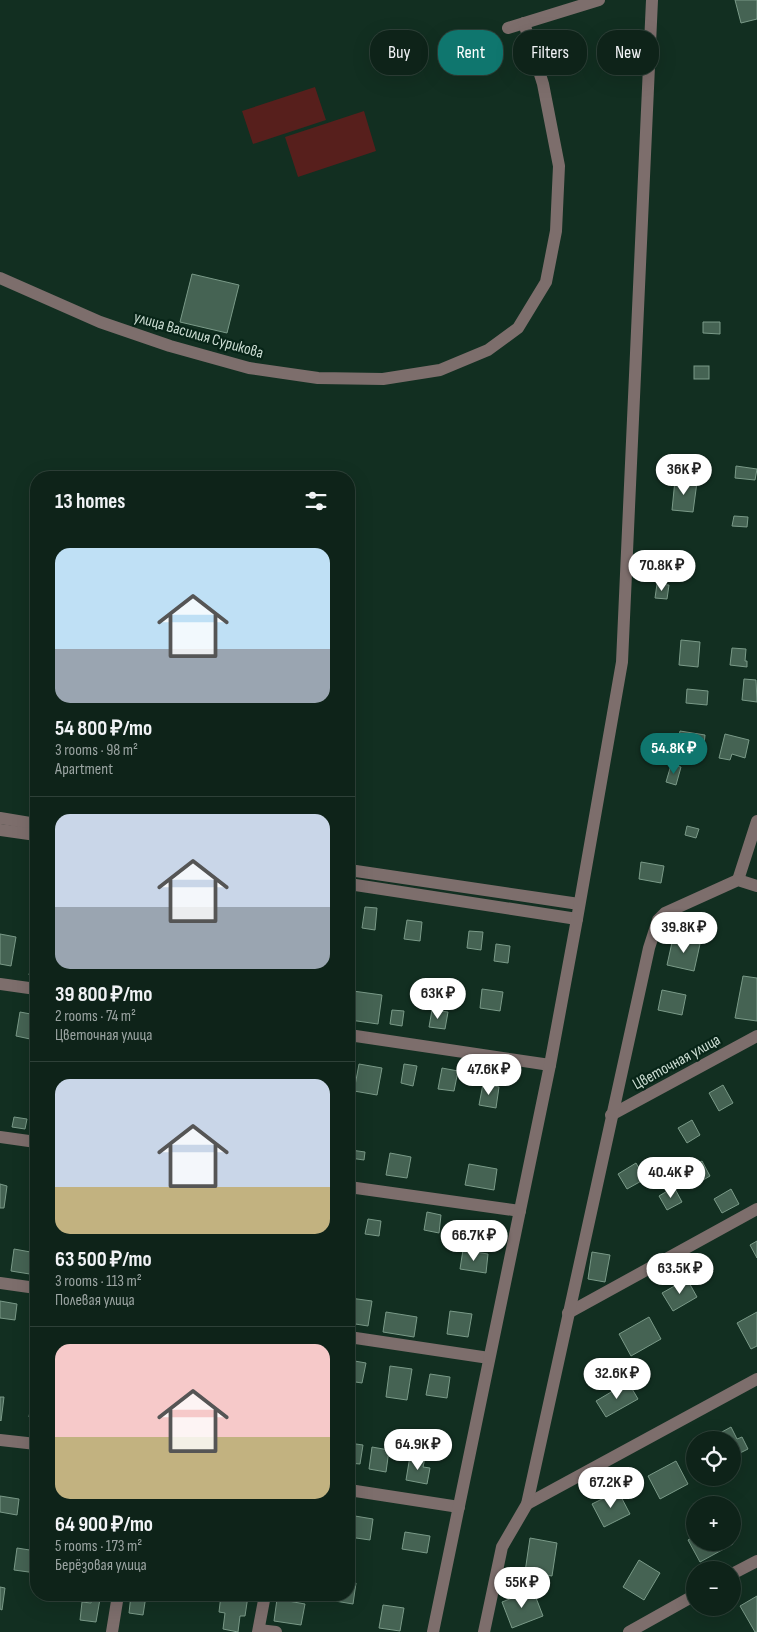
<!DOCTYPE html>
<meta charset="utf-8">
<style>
:root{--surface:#0e2319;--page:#172b22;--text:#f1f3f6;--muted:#9ba4a2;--line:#2e4038;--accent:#0f766e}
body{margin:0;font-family:"Sofia Sans Condensed",sans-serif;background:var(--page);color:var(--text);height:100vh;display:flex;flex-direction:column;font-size:19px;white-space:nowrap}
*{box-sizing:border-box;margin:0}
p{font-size:16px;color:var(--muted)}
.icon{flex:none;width:28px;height:28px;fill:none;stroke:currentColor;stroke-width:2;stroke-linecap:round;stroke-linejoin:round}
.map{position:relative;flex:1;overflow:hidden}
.details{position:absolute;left:30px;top:471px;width:325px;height:1130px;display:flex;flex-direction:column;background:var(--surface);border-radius:20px;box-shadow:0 5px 20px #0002,0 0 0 1px var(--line)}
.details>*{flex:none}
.top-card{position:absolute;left:370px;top:30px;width:311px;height:45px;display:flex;gap:10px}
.controls{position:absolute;left:686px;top:1431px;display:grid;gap:10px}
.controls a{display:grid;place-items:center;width:55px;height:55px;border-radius:50%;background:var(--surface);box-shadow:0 5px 20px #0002,0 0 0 1px var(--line);font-size:25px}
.price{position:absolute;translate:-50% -42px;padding:0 11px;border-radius:18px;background:#fff;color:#222;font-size:16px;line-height:32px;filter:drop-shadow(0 1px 2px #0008)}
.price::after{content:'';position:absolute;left:50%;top:30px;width:15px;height:11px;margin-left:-8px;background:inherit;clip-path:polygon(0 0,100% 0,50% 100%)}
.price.active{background:var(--accent);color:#fff}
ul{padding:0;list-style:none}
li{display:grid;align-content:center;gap:10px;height:265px;padding:0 25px}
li+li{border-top:1px solid var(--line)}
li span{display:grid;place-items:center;height:155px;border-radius:15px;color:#555}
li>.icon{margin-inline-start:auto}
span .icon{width:90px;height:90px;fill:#fffc;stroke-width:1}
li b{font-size:21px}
h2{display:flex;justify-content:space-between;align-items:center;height:60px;padding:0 25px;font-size:21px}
.pill{padding:0 18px;border-radius:20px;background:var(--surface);box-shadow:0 5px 20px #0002,0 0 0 1px var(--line);font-size:18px;line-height:45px}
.pill.active{background:var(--accent);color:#fff}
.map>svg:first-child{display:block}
.green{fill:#571f1c}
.building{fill:#456353;stroke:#7a9a88}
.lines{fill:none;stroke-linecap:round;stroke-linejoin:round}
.minor{stroke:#7d6e6c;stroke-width:12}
.labels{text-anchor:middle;stroke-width:4.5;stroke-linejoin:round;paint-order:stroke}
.street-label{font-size:16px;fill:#ccddd3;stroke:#082518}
</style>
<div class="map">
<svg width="757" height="1632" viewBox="0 0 757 1632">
<rect width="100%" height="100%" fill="#122f21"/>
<!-- green -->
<g class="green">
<path d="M315 87 326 120 253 144 242 111Z"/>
<path d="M364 111 376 151 298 177 285 137Z"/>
</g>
<!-- building -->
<g class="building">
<path d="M735 0H757V19L741 23Z"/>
<path d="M192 274 239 285 227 333 180 322Z"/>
<path d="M703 322H720V334L703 333Z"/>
<rect x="694" y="366" width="15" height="13"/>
<path d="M736 466 757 469 755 480 735 478Z"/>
<path d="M675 480 697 482 693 512 672 510Z"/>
<path d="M734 516 748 517 747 527 732 526Z"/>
<path d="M657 584 669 585 667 599 655 598Z"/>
<path d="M681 640 700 642 698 667 679 665Z"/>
<path d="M732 648 746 649 745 661H747V667L730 665Z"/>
<path d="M744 679 756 680 757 702 742 700Z"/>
<path d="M687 689 708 691 707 705 686 703Z"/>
<path d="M680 731 705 735 704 745 696 744V748L686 746V743L678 741Z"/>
<path d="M725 734 749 740 745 758 732 754 730 760 719 758Z"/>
<path d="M671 765 681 767 676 785 666 782Z"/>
<path d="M687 826 699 829 696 838 685 835Z"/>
<path d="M641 862 664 866 661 883 639 879Z"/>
<path d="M365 907 377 908 375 930 362 928Z"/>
<path d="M407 920 422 922 420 941 404 939Z"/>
<path d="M469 931 483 932 481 950 467 948Z"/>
<path d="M0 934 16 937 11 966 0 964Z"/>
<path d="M673 938 700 944 694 971 667 965Z"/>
<path d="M496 944 510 946 508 963 494 961Z"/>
<path d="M33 955H36V976L29 975Z"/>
<path d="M743 976 757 978V1021L735 1018Z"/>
<path d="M482 989 503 992 500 1011 480 1008Z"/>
<path d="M662 990 686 995 682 1015 658 1010Z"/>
<path d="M353 991 382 995 378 1024 350 1020Z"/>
<path d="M392 1010 404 1011 402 1026 390 1024Z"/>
<path d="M432 1010 448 1012 445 1029 429 1027Z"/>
<path d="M20 1012 36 1015 35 1040 16 1036Z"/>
<path d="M359 1064 382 1068 377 1095 354 1091Z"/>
<path d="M404 1064 417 1066 413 1086 401 1083Z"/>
<path d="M442 1068 458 1071 454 1091 438 1089Z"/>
<path d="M483 1084 499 1087 496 1108 479 1105Z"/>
<path d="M723 1085 733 1103 719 1111 709 1093Z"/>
<path d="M14 1117 27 1119 25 1129 12 1127Z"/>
<path d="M692 1120 700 1135 687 1143 678 1128Z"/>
<path d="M351 1150 365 1152 364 1160 350 1158Z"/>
<path d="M390 1153 411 1157 407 1178 386 1175Z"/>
<path d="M702 1161 710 1176 693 1186 684 1171Z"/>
<path d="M35 1163H36V1184L32 1183Z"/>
<path d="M636 1163 645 1179 627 1189 618 1174Z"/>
<path d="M469 1164 497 1169 494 1190 465 1185Z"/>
<path d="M0 1184 7 1186 4 1208H0Z"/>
<path d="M674 1187 682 1202 667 1210 659 1196Z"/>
<path d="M731 1189 739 1204 722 1213 714 1199Z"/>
<path d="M427 1212 441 1215 439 1233 424 1230Z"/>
<path d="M368 1219 381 1221 379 1236 365 1234Z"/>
<path d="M757 1241V1258L750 1245Z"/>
<path d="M14 1249 36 1253V1275L11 1271Z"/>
<path d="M463 1250 488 1254 486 1273 460 1269Z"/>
<path d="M592 1252 610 1255 605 1282 588 1279Z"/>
<path d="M687 1279 697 1297 673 1311 662 1293Z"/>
<path d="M350 1298 372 1301 368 1326 349 1323Z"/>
<path d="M0 1301 17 1304 15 1320 0 1318Z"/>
<path d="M450 1311 472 1314 468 1337 447 1334Z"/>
<path d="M386 1312 417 1317 414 1337 383 1332Z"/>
<path d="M757 1312V1346L751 1349 737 1323Z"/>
<path d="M649 1317 661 1339 631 1356 619 1334Z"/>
<path d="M349 1360 366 1363 362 1383 349 1381Z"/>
<path d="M390 1366 412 1369 407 1400 386 1397Z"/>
<path d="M430 1374 450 1377 447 1398 426 1395Z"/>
<path d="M628 1382 638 1399 606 1417 596 1401Z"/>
<path d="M0 1397H4L1 1421 0 1420Z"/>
<path d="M32 1398H36V1418L29 1417Z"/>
<path d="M731 1427 737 1439 742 1437 748 1449 732 1457V1440H710L709 1439Z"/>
<path d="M349 1443 363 1445 360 1464 349 1463Z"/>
<path d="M372 1447 389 1450 386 1472 369 1469Z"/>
<path d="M410 1456 425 1458 423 1467 430 1468 427 1484 406 1480Z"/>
<path d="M676 1461 688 1484 660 1499 648 1476Z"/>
<path d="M618 1491 630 1514 604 1527 592 1504Z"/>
<path d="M0 1496 19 1499 17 1515 0 1512Z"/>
<path d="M349 1515 373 1519 370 1540 349 1537Z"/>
<path d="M405 1532 430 1536 427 1553 402 1549Z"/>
<path d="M695 1536V1542H732L733 1544 700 1562 688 1540Z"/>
<path d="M530 1538 557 1543 552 1576 525 1572Z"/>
<path d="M17 1548 36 1551V1573L14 1570Z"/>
<path d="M639 1560 660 1573 644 1600 623 1587Z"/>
<path d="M349 1582 356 1583 353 1604 335 1601 336 1595H349Z"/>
<path d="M0 1587 5 1588 2 1610 0 1609Z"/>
<path d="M533 1590 543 1616 512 1628 502 1602Z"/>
<path d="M131 1595 146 1596 143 1615 129 1613Z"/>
<path d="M221 1595 248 1596 245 1616H240L238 1632 223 1629 225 1613 219 1612Z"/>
<path d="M757 1596V1632H755L740 1606Z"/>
<path d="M92 1598 100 1599 96 1622 80 1620 82 1602 91 1603Z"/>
<path d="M277 1599 305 1604 301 1625 274 1621Z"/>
<path d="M383 1605 404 1608 400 1631 379 1628Z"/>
</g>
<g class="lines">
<!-- minor -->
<g class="minor">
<path d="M508 28 599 0"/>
<path d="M0 278 100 322 170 346 249 368 318 378 383 379 440 370 488 350 518 328 546 282 556 231 559 166 543 84 524 23"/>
<path d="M0 818 36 824"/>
<path d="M0 830 36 835"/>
<path d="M349 870 579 904"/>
<path d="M738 880 757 821"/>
<path d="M349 884 577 919"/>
<path d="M0 984 36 989"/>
<path d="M349 1035 550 1065"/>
<path d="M611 1115 757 1036"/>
<path d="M0 1137 36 1142"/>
<path d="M349 1187 520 1211"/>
<path d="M0 1283 36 1288"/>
<path d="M568 1313 757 1209"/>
<path d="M349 1337 489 1358"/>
<path d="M0 1440 36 1444"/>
<path d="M349 1490 459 1507"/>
<path d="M527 1504 757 1379"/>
<path d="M732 1574 757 1561"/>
<path d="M259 1630 276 1632"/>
<path d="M112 1632 118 1595"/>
<path d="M258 1632 265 1595"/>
<path d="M433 1632 550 1065 577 919 622 662 652 0"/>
<path d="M484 1632 502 1547 527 1504 649 948 658 920 665 913 738 880 757 886"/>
<path d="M629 1632 695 1595"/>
</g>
</g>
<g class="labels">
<!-- street labels -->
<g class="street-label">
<text transform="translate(199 334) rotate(16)" y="6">улица Василия Сурикова</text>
<text transform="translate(676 1061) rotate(-29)" y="6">Цветочная улица</text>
</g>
</g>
</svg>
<div class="controls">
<a><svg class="icon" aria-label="locate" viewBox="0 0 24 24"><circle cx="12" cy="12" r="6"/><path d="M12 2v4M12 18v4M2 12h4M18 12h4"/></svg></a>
<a>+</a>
<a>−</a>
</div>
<b class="price" style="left:684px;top:496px">36K ₽</b>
<b class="price" style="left:662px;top:592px">70.8K ₽</b>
<b class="price active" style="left:674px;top:775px">54.8K ₽</b>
<b class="price" style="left:684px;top:954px">39.8K ₽</b>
<b class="price" style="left:438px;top:1020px">63K ₽</b>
<b class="price" style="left:489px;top:1096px">47.6K ₽</b>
<b class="price" style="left:671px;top:1199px">40.4K ₽</b>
<b class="price" style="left:474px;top:1262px">66.7K ₽</b>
<b class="price" style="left:680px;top:1295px">63.5K ₽</b>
<b class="price" style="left:617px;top:1400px">32.6K ₽</b>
<b class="price" style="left:418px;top:1471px">64.9K ₽</b>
<b class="price" style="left:611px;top:1509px">67.2K ₽</b>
<b class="price" style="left:522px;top:1609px">55K ₽</b>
<div class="top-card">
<a class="pill">Buy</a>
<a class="pill active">Rent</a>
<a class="pill">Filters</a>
<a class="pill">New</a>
</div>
<section class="details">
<h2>13 homes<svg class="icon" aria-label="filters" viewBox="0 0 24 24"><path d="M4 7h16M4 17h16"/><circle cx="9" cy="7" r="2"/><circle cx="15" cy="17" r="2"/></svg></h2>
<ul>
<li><span style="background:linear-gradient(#bfe0f5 65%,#9aa5b1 0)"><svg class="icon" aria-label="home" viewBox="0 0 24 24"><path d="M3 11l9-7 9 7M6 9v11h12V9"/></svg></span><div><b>54 800 ₽/mo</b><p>3 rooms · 98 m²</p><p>Apartment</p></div></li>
<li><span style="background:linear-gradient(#c9d6e8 60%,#9aa5b1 0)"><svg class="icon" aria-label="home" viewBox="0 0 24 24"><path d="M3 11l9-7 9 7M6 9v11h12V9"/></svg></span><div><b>39 800 ₽/mo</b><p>2 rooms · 74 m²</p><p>Цветочная улица</p></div></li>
<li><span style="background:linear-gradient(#c9d6e8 70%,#c2b280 0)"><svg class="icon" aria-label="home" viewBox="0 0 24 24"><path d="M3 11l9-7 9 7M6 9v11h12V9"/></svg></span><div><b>63 500 ₽/mo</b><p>3 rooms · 113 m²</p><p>Полевая улица</p></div></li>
<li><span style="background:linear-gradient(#f6c9c9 60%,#c2b280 0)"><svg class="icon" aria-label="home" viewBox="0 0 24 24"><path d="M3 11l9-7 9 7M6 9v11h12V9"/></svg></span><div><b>64 900 ₽/mo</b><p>5 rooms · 173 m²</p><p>Берёзовая улица</p></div></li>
</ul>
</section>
</div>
